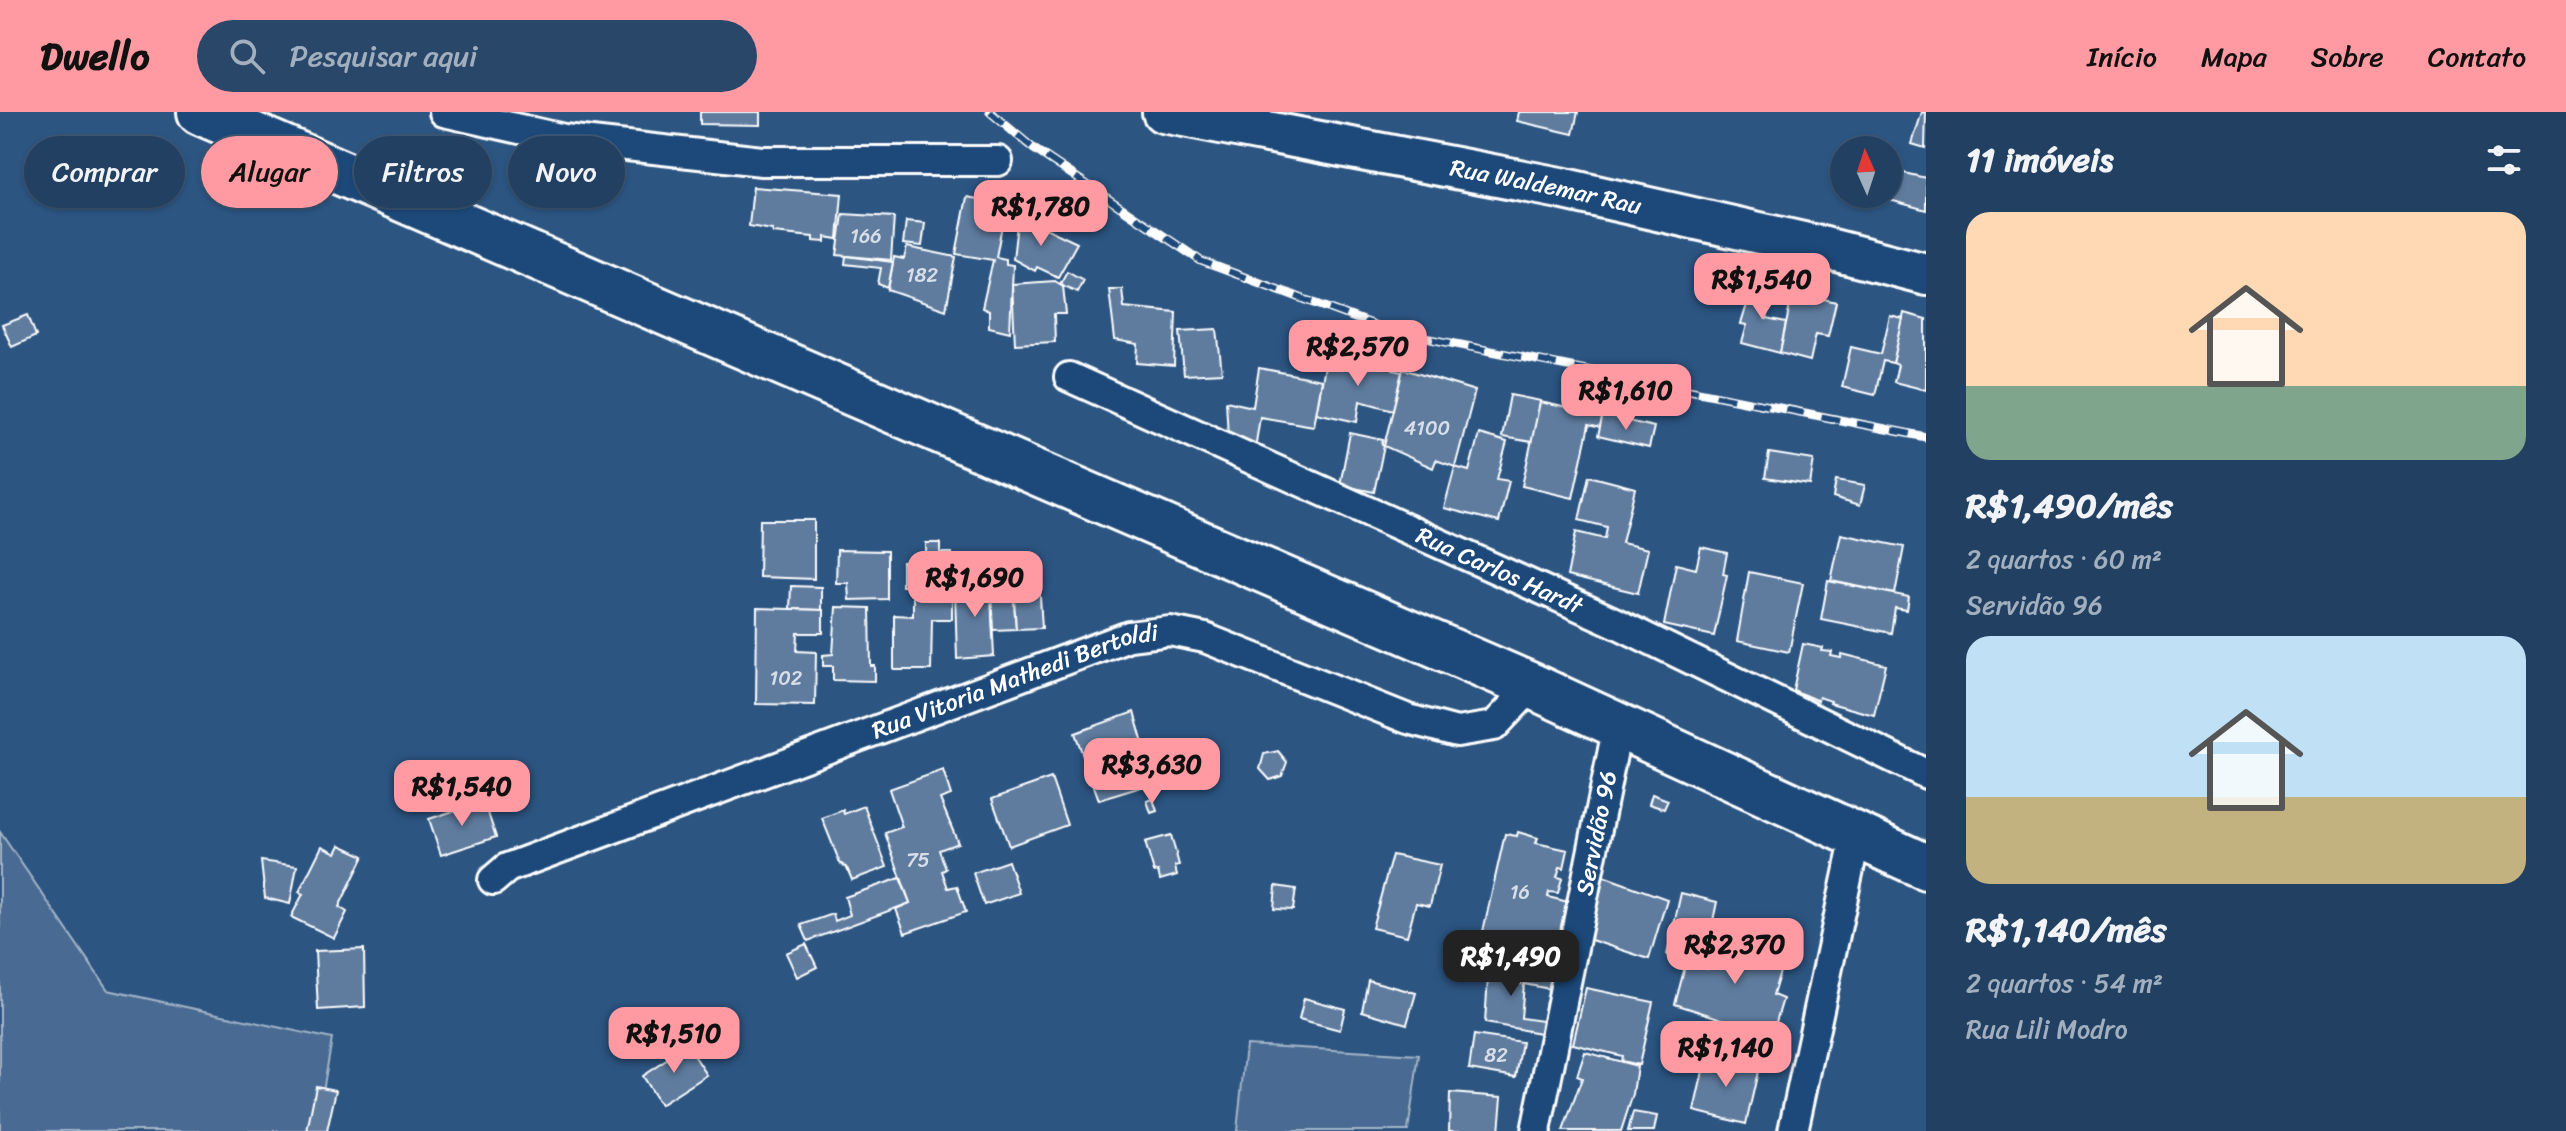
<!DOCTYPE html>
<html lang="pt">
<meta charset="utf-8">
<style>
:root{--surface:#214062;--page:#294768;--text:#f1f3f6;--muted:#a2afbe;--line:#3e5977;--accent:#ff9aa2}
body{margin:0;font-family:Sriracha,sans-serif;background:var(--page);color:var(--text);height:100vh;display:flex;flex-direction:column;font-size:30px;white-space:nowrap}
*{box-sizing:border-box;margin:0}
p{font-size:26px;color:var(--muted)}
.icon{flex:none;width:44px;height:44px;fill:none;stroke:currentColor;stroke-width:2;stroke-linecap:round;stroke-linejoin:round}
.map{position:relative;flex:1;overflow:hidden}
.sheet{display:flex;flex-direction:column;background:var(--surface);width:640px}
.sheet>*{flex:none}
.hud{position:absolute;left:24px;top:24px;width:760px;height:72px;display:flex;gap:16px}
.needle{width:52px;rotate:357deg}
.fabs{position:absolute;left:1830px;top:24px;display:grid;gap:16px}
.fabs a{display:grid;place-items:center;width:72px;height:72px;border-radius:50%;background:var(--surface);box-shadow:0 2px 6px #0004,0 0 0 2px var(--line);font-size:40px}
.price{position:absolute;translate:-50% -68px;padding:0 18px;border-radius:16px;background:var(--accent);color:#111;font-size:26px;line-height:52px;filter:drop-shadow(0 2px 4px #0008)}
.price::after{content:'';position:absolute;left:50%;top:48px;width:24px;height:18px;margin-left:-12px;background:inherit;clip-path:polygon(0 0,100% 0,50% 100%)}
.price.selected{background:#222;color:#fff}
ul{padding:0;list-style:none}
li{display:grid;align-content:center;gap:16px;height:424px;padding:0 40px}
li span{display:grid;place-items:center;height:248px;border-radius:24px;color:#555}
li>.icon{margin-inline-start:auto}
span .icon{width:144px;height:144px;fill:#fffc;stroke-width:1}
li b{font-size:34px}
h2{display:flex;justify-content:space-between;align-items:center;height:96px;padding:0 40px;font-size:34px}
.chip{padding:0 28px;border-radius:36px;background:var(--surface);box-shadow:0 2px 6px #0004,0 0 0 2px var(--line);font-size:28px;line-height:72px}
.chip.selected{background:var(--accent);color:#111}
header{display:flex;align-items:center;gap:48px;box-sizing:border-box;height:112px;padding:0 40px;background:var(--accent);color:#111}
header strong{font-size:38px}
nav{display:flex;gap:44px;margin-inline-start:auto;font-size:28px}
.search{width:560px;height:72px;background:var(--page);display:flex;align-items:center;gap:20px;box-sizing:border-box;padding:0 28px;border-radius:44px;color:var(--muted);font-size:30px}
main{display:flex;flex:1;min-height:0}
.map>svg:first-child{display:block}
.green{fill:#486b92;stroke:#a4b5c8;stroke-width:2}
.building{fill:#5e7c9f;stroke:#fff;stroke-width:2}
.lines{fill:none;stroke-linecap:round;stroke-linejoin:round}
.street-casing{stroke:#fff;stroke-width:34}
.secondary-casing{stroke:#fff;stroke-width:46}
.highway-casing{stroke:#fff;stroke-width:50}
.street{stroke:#1f4a7a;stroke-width:28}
.secondary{stroke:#1f4a7a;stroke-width:40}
.highway{stroke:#1f4a7a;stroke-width:44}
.rail-casing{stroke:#fff;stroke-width:9}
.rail{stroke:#1f4a7a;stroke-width:6;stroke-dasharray:18;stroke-linecap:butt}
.labels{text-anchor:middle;stroke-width:8;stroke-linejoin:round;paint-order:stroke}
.number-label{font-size:20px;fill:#d7dee7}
.street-label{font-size:24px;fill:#fff;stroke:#1f4a7a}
</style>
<header>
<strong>Dwello</strong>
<div class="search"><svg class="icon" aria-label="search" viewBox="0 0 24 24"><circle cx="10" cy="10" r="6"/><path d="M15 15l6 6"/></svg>Pesquisar aqui</div>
<nav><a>Início</a><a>Mapa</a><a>Sobre</a><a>Contato</a></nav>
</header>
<main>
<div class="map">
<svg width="1926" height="1019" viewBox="0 0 1926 1019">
<rect width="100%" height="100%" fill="#2c5582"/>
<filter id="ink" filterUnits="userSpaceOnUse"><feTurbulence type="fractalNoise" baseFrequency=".0125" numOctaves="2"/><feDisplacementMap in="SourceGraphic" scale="16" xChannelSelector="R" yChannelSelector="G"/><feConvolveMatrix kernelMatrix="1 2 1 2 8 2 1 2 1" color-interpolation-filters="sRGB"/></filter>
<g filter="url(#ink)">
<!-- green -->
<g class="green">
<path d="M0 720 108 878 332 927 316 1019H0Z"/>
<path d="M1246 933 1419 943 1408 1019H1237Z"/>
</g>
<!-- building -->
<g class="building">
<path d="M700 0H760V13L700 12Z"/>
<path d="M1519 0H1578L1573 22 1517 9Z"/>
<path d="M1922 0H1926L1925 36 1912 32Z"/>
<path d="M1895 59 1926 66V98L1886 87Z"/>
<path d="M753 75 842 82 838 127 825 125V130L813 129V125L773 121 772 118 749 114Z"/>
<path d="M967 85 1006 92 996 145 1006 147V152L1013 153 1010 220 989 215V199L982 196 993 148 956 142Z"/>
<path d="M843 102 894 105 891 148 837 143Z"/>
<path d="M1018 103 1077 131 1058 165 1037 155 1035 159 1013 147Z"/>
<path d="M906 109 925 111 922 134 903 132Z"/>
<path d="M907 135 956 145 946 198 888 178 894 145 904 147Z"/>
<path d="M846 144 893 150 888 176 878 172 881 156 845 152Z"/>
<path d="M1067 159 1083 168 1077 180 1060 172Z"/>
<path d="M1055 169 1063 174 1066 202H1054L1055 230 1015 232 1012 172Z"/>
<path d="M1754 170 1775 176 1766 207 1786 211 1780 241 1742 231 1747 213 1741 212Z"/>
<path d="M1109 177H1122L1124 195 1176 200 1174 254 1137 251 1138 232 1115 228Z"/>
<path d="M1793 179 1836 190 1828 224 1816 222 1810 249 1780 241Z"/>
<path d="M1904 201 1926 207V278L1894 270 1898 253 1893 251Z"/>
<path d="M28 203 36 224 12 235 2 213Z"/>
<path d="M1890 204 1903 207 1893 251 1883 249 1875 283 1842 275 1851 235 1881 242Z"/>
<path d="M1217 217 1222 261 1184 263 1180 219Z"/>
<path d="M1369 243 1395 249 1393 258 1402 260 1393 298 1360 289 1357 310 1316 301 1326 250 1359 257 1361 249 1367 250Z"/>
<path d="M1259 256 1322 268 1314 314 1260 305 1255 337 1228 325 1226 289 1253 295Z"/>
<path d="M1403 257 1475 279 1455 355 1436 348 1433 356 1384 334Z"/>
<path d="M1510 283 1541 289 1532 330 1502 325Z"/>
<path d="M1594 289 1605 291 1600 316 1589 313 1573 386 1522 374 1540 290 1572 297V290L1594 295Z"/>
<path d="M1603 303 1654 315 1649 336 1598 324Z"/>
<path d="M1350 321 1383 328 1382 333 1384 334 1374 380 1340 373Z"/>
<path d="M1479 322 1507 330 1497 367 1509 369 1499 410 1444 396 1455 355 1469 359Z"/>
<path d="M1769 341 1814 348 1810 373 1765 366Z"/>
<path d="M1589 364 1635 376 1622 431 1648 437 1638 481 1567 464 1576 420 1605 427 1607 415 1579 408Z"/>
<path d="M1836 368 1865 373 1860 393 1833 385Z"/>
<path d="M760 408H814V467L759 465Z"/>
<path d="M1841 422 1904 435 1895 482 1831 469Z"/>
<path d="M926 431H940V441H952V473L902 474V450H926Z"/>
<path d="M1701 435 1727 441 1723 462 1727 463 1714 524 1664 513 1676 452 1696 457Z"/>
<path d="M837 438 887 439V487L849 488 848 471H836Z"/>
<path d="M1749 460 1803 471 1789 540 1737 529Z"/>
<path d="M971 461 990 462 994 544 957 547 955 479H972Z"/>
<path d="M990 462H1012L1016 517 993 518Z"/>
<path d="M1039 469 1042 516 1016 517 1013 470Z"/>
<path d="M1828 469 1909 485 1907 498 1895 496 1891 521 1821 507Z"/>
<path d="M952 473V507H932L931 558H894V503L913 504V474Z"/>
<path d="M791 474 821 475V498L790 497Z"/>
<path d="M836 495 870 496 871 554H875V569L833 568V554H823V543L833 542Z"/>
<path d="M757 496 823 498V521H798L797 539 816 540 815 593 756 592Z"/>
<path d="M1803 532 1823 536 1822 539 1832 540 1831 544 1841 546 1842 542 1886 553 1874 603 1830 591 1831 589 1819 585 1818 589 1793 578Z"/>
<path d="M1134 600 1150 656 1136 660 1141 675 1099 688 1075 621Z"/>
<path d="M1278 639 1287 650 1282 664 1270 668 1260 657 1264 642Z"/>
<path d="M943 658 951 683 940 687 958 731 939 738 946 757 942 759 948 776 957 774 966 800 905 821 896 797 910 791 885 721 902 715 889 677Z"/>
<path d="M1051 666 1067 713 1009 734 992 687Z"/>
<path d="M1652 682 1668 688 1664 697 1649 692Z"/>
<path d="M1153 687 1157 699 1151 701 1147 689Z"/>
<path d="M484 689 496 725 441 743 429 707Z"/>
<path d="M864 694 887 755 852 768 847 756 840 751 822 706 843 698 844 702Z"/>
<path d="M1518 720 1538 726 1536 731 1568 738 1564 756 1560 755 1557 765 1562 766 1558 781 1549 780 1548 785 1568 790 1558 841 1482 824 1505 722 1517 724Z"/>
<path d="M1171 723 1179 753 1175 754 1177 763 1160 768 1158 759 1154 760 1145 730Z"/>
<path d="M340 733 364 744 339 795 347 800 334 826 291 805 303 782 299 780 322 734 336 741Z"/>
<path d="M1392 743 1440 753 1430 794 1416 791 1407 824 1372 816Z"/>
<path d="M261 749 297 754 290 792 265 786Z"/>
<path d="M1008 749 1019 781 984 793 973 761Z"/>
<path d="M1603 764 1667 787 1649 847 1588 827Z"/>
<path d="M900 766 910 791 808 829 801 813 833 802 835 809 850 803 845 785Z"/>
<path d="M1276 774 1296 777 1293 798 1274 797Z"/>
<path d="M1681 781 1717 790 1704 851 1667 843Z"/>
<path d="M1735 819 1748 823 1744 836 1758 840 1762 828 1775 832 1771 844 1775 845 1774 850 1782 853 1773 883 1783 887 1772 923 1675 892 1686 851 1708 857 1714 832 1724 835 1726 830 1731 831Z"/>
<path d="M806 832 817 855 797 865 786 841Z"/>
<path d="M364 837 365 895 318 898 315 839Z"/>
<path d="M1489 850 1509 852V870L1521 872 1522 860 1554 862 1550 877 1524 872 1521 906 1542 909 1540 921 1485 911Z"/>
<path d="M1368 868 1416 881 1407 912 1362 899Z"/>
<path d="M1586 876 1653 890 1639 953 1621 949 1622 944 1573 932Z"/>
<path d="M1304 886 1345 897 1340 918 1299 907Z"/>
<path d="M1474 923 1522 930 1516 965 1469 957Z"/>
<path d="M688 934 707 963 660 993 642 964Z"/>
<path d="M1585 940 1637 954 1633 982 1621 1019H1563L1582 966 1577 964Z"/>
<path d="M1707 941 1759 955 1746 1012 1694 999Z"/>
<path d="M316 974 336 978 327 1019H307Z"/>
<path d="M1450 981 1502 985 1499 1019H1449Z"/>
<path d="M1633 1000 1657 1004 1654 1019H1628Z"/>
</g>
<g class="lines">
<!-- street casing -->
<g class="street-casing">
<g id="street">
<path d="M444 0 564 27 762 49H998"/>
<path id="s1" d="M1069 265 1614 510 1926 662"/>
<path id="s2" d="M493 768 507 756 1129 524 1170 519 1205 526 1408 607 1457 620 1494 614 1532 574"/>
<path id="s3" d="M1536 1019 1618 613"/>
<path d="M1793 1019 1856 724"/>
</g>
</g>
<!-- secondary casing -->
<g class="secondary-casing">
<g id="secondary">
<path id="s4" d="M1163 0 1560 76 1825 136 1926 162"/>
</g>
</g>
<!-- highway casing -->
<g class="highway-casing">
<path id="highway" d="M200 0 1532 574 1926 755"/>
</g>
<!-- street -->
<use href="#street" class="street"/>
<!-- secondary -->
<use href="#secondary" class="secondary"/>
<!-- highway -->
<use href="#highway" class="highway"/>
<!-- rail casing -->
<g class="rail-casing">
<path id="rail" d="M990 0 1034 37 1201 149 1390 219 1926 325"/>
</g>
<!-- rail -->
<use href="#rail" class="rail"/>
</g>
</g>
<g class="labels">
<!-- number labels -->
<g class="number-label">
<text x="866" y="131">166</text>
<text x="922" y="170">182</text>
<text x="1427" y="323">4100</text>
<text x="786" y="573">102</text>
<text x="918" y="755">75</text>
<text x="1520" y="787">16</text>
<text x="1496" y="950">82</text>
</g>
<!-- street labels -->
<g class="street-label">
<text dy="8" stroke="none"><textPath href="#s4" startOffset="390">Rua Waldemar Rau</textPath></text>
<text dy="8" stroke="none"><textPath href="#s1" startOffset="472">Rua Carlos Hardt</textPath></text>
<text dy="8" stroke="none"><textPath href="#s2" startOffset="560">Rua Vitoria Mathedi Bertoldi</textPath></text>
<text dy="8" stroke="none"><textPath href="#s3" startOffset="304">Servidão 96</textPath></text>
</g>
</g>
</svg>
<div class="fabs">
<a><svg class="needle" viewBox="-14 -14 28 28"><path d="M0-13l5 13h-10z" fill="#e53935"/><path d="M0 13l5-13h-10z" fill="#a2afbe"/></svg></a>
</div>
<b class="price" style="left:1041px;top:136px">R$1,780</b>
<b class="price" style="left:1762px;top:209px">R$1,540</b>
<b class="price" style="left:1358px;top:276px">R$2,570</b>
<b class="price" style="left:1626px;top:320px">R$1,610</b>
<b class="price" style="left:975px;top:507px">R$1,690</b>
<b class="price" style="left:1152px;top:694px">R$3,630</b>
<b class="price" style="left:462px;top:716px">R$1,540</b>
<b class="price" style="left:1735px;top:874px">R$2,370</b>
<b class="price selected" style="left:1511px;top:886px">R$1,490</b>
<b class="price" style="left:674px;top:963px">R$1,510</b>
<b class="price" style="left:1726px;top:977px">R$1,140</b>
<div class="hud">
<a class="chip">Comprar</a>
<a class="chip selected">Alugar</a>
<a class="chip">Filtros</a>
<a class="chip">Novo</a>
</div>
</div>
<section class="sheet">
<h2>11 imóveis<svg class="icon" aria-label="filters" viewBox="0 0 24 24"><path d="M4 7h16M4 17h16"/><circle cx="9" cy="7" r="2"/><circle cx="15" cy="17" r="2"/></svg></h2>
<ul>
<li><span style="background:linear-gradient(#ffd9b3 70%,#7fa58c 0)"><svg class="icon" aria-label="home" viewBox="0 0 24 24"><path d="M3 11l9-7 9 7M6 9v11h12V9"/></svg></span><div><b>R$1,490/mês</b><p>2 quartos · 60 m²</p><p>Servidão 96</p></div></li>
<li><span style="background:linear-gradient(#bfe0f5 65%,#c2b280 0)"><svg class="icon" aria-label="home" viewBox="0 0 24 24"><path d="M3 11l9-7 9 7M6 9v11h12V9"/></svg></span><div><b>R$1,140/mês</b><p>2 quartos · 54 m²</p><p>Rua Lili Modro</p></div></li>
</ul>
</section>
</main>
